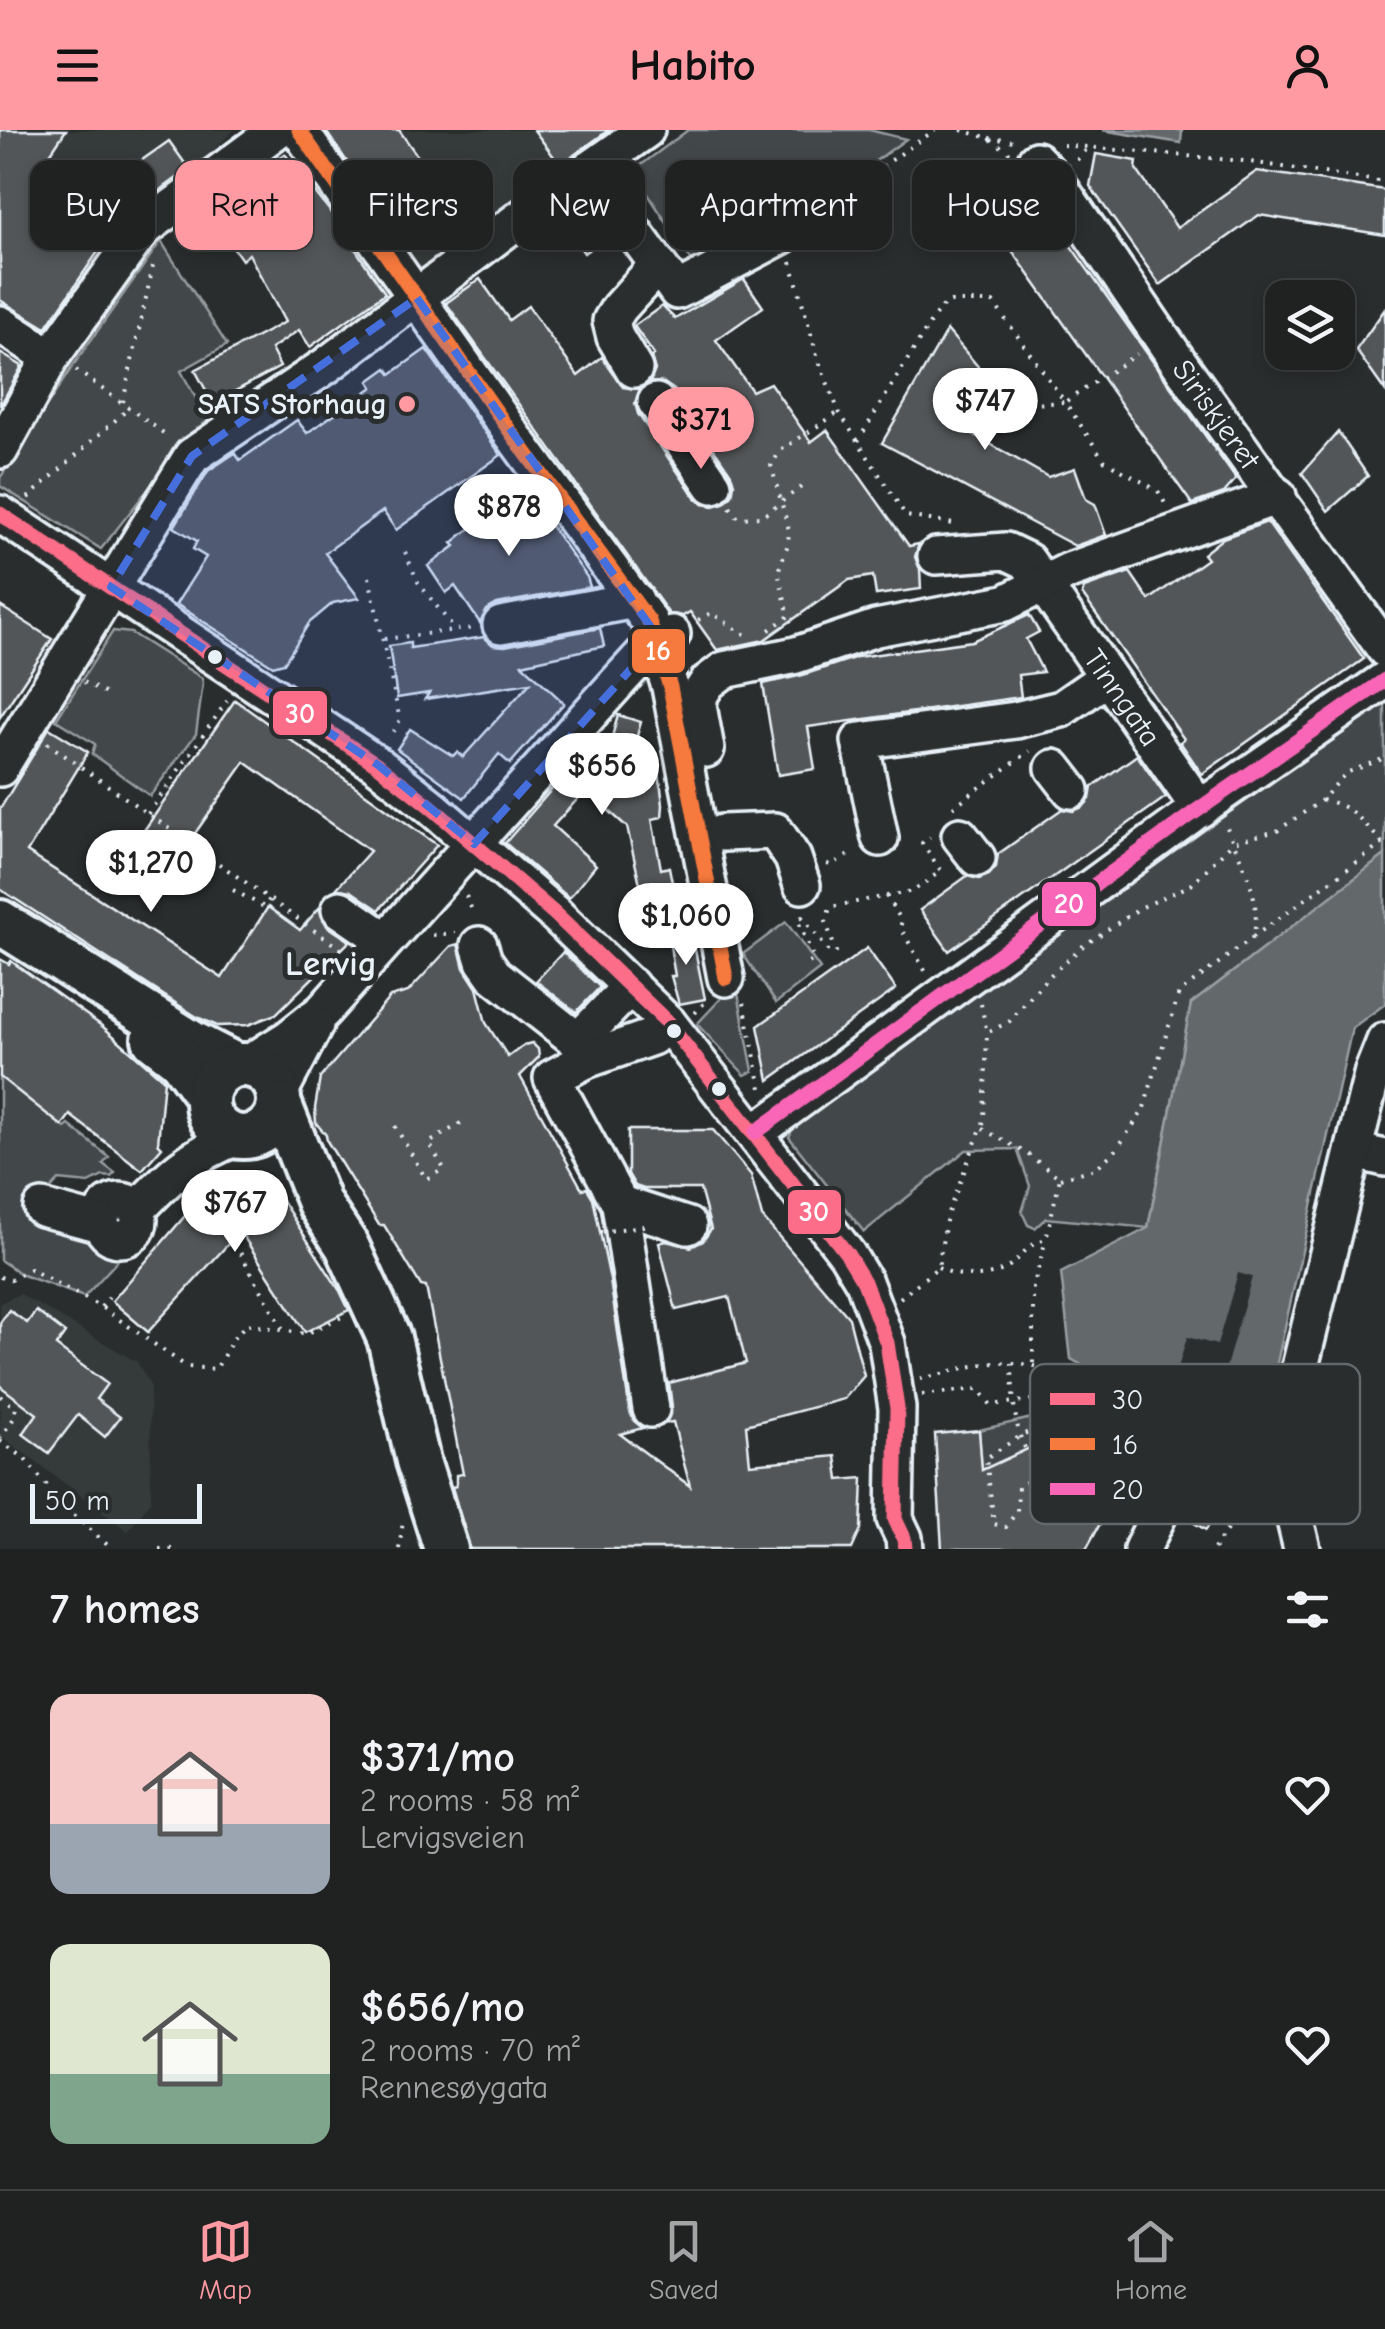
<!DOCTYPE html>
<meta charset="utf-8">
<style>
:root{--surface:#202222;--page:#2d2f2f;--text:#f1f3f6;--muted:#a2a4a5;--line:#3d3f40;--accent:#ff9aa2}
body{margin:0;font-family:"Comic Neue",sans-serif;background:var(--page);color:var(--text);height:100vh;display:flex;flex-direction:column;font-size:38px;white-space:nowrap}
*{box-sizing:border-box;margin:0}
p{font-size:32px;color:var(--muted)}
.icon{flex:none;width:55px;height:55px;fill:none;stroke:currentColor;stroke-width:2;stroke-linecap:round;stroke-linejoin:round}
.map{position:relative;height:1419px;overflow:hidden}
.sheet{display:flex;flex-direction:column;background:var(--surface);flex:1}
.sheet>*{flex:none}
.hud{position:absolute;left:30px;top:30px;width:1325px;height:90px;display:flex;gap:20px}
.fabs{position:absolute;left:1265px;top:150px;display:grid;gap:20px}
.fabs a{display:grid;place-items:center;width:90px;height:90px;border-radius:20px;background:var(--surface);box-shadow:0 5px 15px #0003,0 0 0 2px var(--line);font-size:50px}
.scale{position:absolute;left:30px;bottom:25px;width:172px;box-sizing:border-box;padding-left:10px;border:5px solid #e8f1f8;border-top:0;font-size:28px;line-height:35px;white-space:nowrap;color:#e8f1f8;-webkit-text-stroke:8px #2a2d2e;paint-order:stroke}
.price{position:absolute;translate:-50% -85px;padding:0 22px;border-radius:35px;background:#fff;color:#222;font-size:32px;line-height:65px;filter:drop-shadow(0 2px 5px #0008)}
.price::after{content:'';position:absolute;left:50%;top:60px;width:30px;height:22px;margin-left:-15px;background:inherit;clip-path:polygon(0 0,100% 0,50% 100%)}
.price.current{background:var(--accent);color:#111}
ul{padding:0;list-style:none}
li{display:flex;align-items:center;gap:30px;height:250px;padding:0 50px}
li span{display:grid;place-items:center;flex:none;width:280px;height:200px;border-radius:20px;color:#555}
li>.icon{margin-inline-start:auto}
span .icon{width:120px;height:120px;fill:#fffc;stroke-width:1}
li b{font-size:42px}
h2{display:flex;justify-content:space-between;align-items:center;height:120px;padding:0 50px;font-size:42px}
.tag{padding:0 35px;border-radius:20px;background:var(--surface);box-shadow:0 5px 15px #0003,0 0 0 2px var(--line);font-size:35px;line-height:90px}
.tag.current{background:var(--accent);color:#111}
header{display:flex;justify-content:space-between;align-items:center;height:130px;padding:0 50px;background:var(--accent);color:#111;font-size:45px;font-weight:700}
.tab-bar{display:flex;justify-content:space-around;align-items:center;height:140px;border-top:2px solid var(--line);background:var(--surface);font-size:28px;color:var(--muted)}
.tab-bar a{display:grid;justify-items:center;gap:5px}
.tab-bar .current{color:var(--accent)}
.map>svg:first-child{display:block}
.built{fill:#363a3b}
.green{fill:#424648;stroke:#959ca0;stroke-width:2.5}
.water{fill:#63686b;stroke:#989fa3;stroke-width:2.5}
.pier{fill:#2a2d2e}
.building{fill:#535759;stroke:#e8f1f8;stroke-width:2.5}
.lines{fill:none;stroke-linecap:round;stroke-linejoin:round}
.minor-casing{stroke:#e8f1f8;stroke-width:42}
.major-casing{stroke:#e8f1f8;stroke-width:50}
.path{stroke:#e8f1f8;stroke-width:4;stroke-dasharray:2.5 8;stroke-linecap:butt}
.minor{stroke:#2a2d2e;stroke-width:35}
.major{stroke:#2a2d2e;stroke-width:42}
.path-bridge{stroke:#e8f1f8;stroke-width:4;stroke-dasharray:2.5 8;stroke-linecap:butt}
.bus-1-casing{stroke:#2a2d2e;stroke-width:22}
.bus-2-casing{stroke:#2a2d2e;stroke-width:22}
.bus-3-casing{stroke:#2a2d2e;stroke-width:22}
.bus-1{stroke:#fb6d88;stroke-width:15}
.bus-2{stroke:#f6793e;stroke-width:15}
.bus-3{stroke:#fa66b7;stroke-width:15}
.marked{fill:#466fde;fill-opacity:0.2;stroke:#466fde;stroke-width:8;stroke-dasharray:20 12;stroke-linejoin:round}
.poi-dot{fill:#ff9aa2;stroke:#2a2d2e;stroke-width:4}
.bus-dot{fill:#e8f1f8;stroke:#2a2d2e;stroke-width:4}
.labels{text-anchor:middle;stroke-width:10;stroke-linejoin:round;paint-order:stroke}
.poi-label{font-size:30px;font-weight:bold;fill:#e8f1f8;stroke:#2a2d2e;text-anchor:end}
.street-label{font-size:30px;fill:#e8f1f8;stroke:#2a2d2e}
.quarter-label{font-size:35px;font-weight:bold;fill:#e8f1f8;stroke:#2a2d2e}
.key{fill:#2a2d2e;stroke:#63686b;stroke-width:2.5}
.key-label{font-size:28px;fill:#e8f1f8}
.line-badge{stroke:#2a2d2e;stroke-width:4}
.badge-label{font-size:28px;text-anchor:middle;font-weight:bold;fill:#fff}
</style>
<header><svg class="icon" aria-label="menu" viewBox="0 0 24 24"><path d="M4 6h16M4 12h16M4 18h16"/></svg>Habito<svg class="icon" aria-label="person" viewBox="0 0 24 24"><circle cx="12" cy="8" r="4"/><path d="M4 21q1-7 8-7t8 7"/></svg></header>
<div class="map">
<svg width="1385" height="1419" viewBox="0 0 1385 1419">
<rect width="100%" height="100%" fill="#2a2d2e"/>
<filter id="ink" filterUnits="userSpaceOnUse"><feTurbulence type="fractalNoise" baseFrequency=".01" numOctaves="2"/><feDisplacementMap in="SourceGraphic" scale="20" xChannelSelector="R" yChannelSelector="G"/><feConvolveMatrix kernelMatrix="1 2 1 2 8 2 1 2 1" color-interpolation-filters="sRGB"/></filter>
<g filter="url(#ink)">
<!-- built -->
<g class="built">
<path d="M0 0H234L134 98 57 221 0 182Z"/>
<path d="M315 0H606L420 146Z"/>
<path d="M20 1164 137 1232 150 1255 151 1371 128 1401 0 1305V1173Z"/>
</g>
<!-- green -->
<g class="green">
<path d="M688 0H869L906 9 794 90 723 61 709 74 741 121 693 133 633 41Z"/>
<path d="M161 111 227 215 181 241 209 292 182 316 101 419 0 356V348L72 237Z"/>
<path d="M113 501 131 503 202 548 203 553 196 604 150 666 92 624 95 614 56 590Z"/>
<path d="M1385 572V725L1191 874 1148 1098 1046 1088 1035 1098 1028 1095 1022 1082 1030 1056 1017 1019 966 1020 864 1102 789 1007 796 991Z"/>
<path d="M786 792 820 839 776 873 743 824Z"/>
<path d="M737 858 753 941 745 945 697 894 730 859Z"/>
<path d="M0 947 65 998 69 995 109 1027 103 1034 115 1043 111 1047 103 1046 89 1053 59 1050 43 1067 83 1095 119 1129 84 1167 23 1145 0 1130Z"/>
<path d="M1054 1283 1080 1316 1127 1345 1086 1419H1029L982 1340 979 1300Z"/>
</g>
<!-- water -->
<g class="water">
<path d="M1102 0H1182L1181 13Z"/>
<path d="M1385 725V874L1352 898 1261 1304 1229 1318 1071 1229 1061 1143 1148 1098 1191 874Z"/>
</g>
<!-- pier -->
<path class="pier" d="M1238 1143 1252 1147 1217 1268 1173 1255 1187 1207 1217 1215Z"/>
<!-- building -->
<g class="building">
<path d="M0 0H66L48 27 79 48 85 40 108 54 169 11 189 39 119 91 46 198 0 170Z"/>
<path d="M325 0H399L436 52 434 67 425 73 422 87 408 84 399 90 386 88Z"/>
<path d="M534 0H609L560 35Z"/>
<path d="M285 24 329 80 385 163 310 217 299 200 271 219 280 237 213 273 195 240 285 192 249 124 242 130 230 113 237 108 212 75Z"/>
<path d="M1096 24 1137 31 1136 39 1177 98 1257 41 1385 60V105L1259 85 1160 155 1090 56Z"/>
<path d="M1032 61 1236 349 1224 363 1192 374 1001 105Z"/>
<path d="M586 72 610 104 584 123 561 90Z"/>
<path d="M480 149 509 190 528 176 578 246 602 227 623 257 640 259 635 273 638 284 695 367 703 374 714 376 724 373 732 365 734 354 731 344 674 260 664 253 650 252 655 240 651 227 654 225 634 196 662 176 675 189 744 149 763 177 716 210 752 261 770 253 811 312 827 300 909 416 919 414 915 427 920 439 921 459 876 465 873 446 849 450 764 510 717 520 690 482 683 486 669 484 446 173Z"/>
<path d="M1385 179V261L1356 220Z"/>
<path d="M947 200 980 239 950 291 1048 347 1075 338 1086 369 1095 374 1106 405 1075 416 882 313Z"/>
<path d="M426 219 501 325 396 400 383 381 325 423 359 468 333 473 309 493 284 533 273 536 176 474 206 427 193 419 197 411 174 397 208 341 235 323 240 330 297 290 307 303 373 257 369 251 387 238 391 244Z"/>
<path d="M0 223 22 236 0 276Z"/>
<path d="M1338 302 1368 346 1328 381 1302 343Z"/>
<path d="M519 363 529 365 587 447 590 457 497 474 487 480 480 493 455 456 446 463 428 436 455 416 452 413 464 403Z"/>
<path d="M1267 392 1364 529 1202 644 1180 612 1184 609 1082 464 1084 458 1130 442 1149 470 1207 429 1203 424 1223 408Z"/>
<path d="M0 476 52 509 0 587Z"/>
<path d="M1029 485 1039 502 1026 509 1043 542 1018 545 1021 567 808 597 815 639 778 645 763 554 803 545 857 527 972 511Z"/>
<path d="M600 498 604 516 522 534 564 573 510 634 499 624 464 668 397 619 410 599 453 626 457 622 463 627 530 553 425 569 429 563 397 568 389 516 410 513V518L484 507 493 515 505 516Z"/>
<path d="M235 570 437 715 379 780 351 761 336 759 370 721 245 632 158 756 122 732Z"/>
<path d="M618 585 641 592 630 630 657 625 663 675 662 687 652 689 661 739 669 737 677 777 640 784 637 764 642 763 627 697 586 660 553 696 596 735 569 768 505 713 592 613 607 625Z"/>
<path d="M49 598 88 622 27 722 222 848 268 777 300 800 319 778 327 796 350 811 276 884 248 895 217 896 197 887 0 759V679Z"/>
<path d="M1137 625 1166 667 949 821 920 780 967 746 979 749 989 745 996 737 998 724 1062 679 1073 681 1083 677 1090 669 1092 657Z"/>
<path d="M691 800 705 869 679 874 671 846H675L668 804Z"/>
<path d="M458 814 464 838 477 858 486 893 508 927 524 915 532 913 538 919 539 927 520 946 582 1059 587 1058 593 1068 610 1150 630 1282 634 1291 643 1298 620 1304 690 1356 673 1292 666 1293 672 1277 669 1253 746 1233 729 1167 676 1180 659 1113 666 1111 691 1117 703 1111 711 1099 700 1059H644L635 1056 628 1044V1000H713L751 1045 762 1087 849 1188 864 1246 844 1269 746 1295 750 1334 836 1326 839 1350 863 1348 861 1399 852 1419H470L452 1357 456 1356V1345L463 1344 426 1157 421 1156 384 1095H379L327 1011 326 1005 316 993 315 978 320 948 390 867 408 862 451 816Z"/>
<path d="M867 818 896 859 769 950 758 896Z"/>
<path d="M563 822 600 857 576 882 536 851Z"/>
<path d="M0 829 9 834 11 831 102 896 164 950 158 1013 162 1017 142 1040 70 985 62 996 0 947Z"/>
<path d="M245 1044 270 1052 340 1161 349 1180 305 1202 240 1101 148 1202 112 1171 202 1066 198 1061 219 1051V1047L243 1048Z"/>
<path d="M9 1180 27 1193 36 1181 65 1203 56 1216 107 1254 96 1269 120 1287 105 1307 78 1285 49 1323 23 1304 37 1284 0 1256V1193Z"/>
<path d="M1106 1276 1151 1301 1086 1419H942L935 1304 979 1300 982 1340 1043 1312 1052 1299Z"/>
<path d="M1216 1339 1236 1351 1206 1400 1186 1388Z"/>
</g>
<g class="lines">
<!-- minor casing -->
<g class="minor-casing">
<g id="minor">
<path d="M299 0 512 304 649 491 670 557 726 848"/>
<path id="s1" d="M1036 30 1054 49 1175 227 1385 519"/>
<path d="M589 40 677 161 783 105"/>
<path d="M0 194 51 227"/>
<path d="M634 239 615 207 611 191 619 178 657 136"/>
<path d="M656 272 713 355"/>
<path d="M0 320 51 227 142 100 277 0"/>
<path d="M0 384 378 635 430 676 555 784 668 893 847 1124 864 1152 887 1213 897 1278 895 1389 904 1408 905 1419"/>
<path id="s2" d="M936 426 1006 421 1027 431 1200 679"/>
<path d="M501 495 635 470"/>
<path d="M706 619 698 576 700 564 708 552 724 540 796 525 876 498 1005 473 1069 441 1278 366"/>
<path d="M0 638 192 326 327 235 517 91 646 0"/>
<path d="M1054 638 1071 660"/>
<path d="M722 703 775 701 793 728 802 755"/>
<path d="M960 706 977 728"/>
<path d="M880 708 860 611 1016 590 1061 579 1107 547"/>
<path d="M340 779 385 810"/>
<path d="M479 815 484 831 494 845 578 911 586 930"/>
<path d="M578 911 631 856"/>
<path d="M246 935 289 908 323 881 618 552 655 512 672 504"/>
<path d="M279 963 315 895"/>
<path d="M756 1002 1192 684 1385 550"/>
<path d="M1354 1021 1385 1028"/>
<circle cx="120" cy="1090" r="19"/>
<path d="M620 1074 688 1096"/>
<path d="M42 1078 101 1094"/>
<path d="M137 1080C170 1045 191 1025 237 1007"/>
<path d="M651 1279 620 1074 552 948 586 930 652 907 668 893"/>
<path d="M1142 1419 1198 1303 1211 1265"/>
<path d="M1302 1419 1287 1357 1286 1309 1297 1249 1373 941 1385 911"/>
</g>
</g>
<!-- major casing -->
<g class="major-casing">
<g id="major">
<path d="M0 792 192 913 235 935"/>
<path d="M154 909 180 929 207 966"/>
<circle cx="243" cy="971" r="36"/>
<path d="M280 975 320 1075 347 1116 389 1208 418 1331 446 1419"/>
</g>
</g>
<!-- path -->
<g class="path">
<path d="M961 0 989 8 1010 23"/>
<path d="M989 8 1014 11"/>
<path d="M1063 15 1243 31 1385 52"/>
<path d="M1077 30 1090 16"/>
<path d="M805 90 935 0"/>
<path d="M791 132 818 229 839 282 906 386 954 394"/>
<path d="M76 240 169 307"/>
<path d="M123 272 153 136"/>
<path d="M956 279 1065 272 1104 330 1158 361 1166 375"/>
<path d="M858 311 933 188 945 174 951 172H993L1065 272 1137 224"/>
<path d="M28 368 129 278"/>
<path d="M730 377 738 388 761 387 804 355"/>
<path d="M405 422 418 452 455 500"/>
<path d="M369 447 400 590 390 606"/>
<path d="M698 490 711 483 746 505"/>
<path d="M769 500 789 486 778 442 788 414 789 400 771 335 781 320 839 282"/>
<path d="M384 509 474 498"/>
<path d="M84 552 106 564"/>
<path d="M47 613 342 820"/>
<path d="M1322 670C1352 675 1364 693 1383 714"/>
<path d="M953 677 1030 621"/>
<path d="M148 684 227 571"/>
<path d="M827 734 831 735 854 722"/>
<path d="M233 760 264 777 269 770"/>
<path d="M466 766 474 785"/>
<path d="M886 766 902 791 900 797 927 844"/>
<path d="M433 805 455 803"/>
<path d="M1253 807 1385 712"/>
<path d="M809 833 814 829 798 791 802 787 831 824 836 822 826 792 830 777 913 761 941 741 922 713 930 707"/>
<path d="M744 873 761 958"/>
<path d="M981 874 987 903"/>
<path d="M695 883 709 868"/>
<path d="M395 996 426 1049 444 1039 429 1013 464 991"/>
<path d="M1060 1048 1095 1039 1116 1020 1143 981 1179 863 1253 807C1262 773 1247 742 1233 712L1277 701 1322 670 1346 643 1385 628"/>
<path d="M193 1067 237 1117 283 1199"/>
<path d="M938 1137C958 1148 988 1150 1008 1137 1025 1125 1024 1116 1046 1109L1060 1048 1026 1023 981 998"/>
<path d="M0 1147 11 1150 30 1139 101 1177 187 1237 216 1239 233 1209 246 1194 306 1204 346 1185"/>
<path d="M900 1168 938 1137 947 1085 984 991 987 903 1010 891 1046 849 1083 816 1140 778 1191 755 1233 712 1226 695"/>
<path d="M101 1177 110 1166"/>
<path d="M1012 1233C1013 1271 1013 1316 1043 1342"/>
<path d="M1033 1233V1158L1046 1109"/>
<path d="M920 1249C945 1244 971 1234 996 1233 1061 1230 1114 1268 1168 1299"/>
<path d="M922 1265 978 1259 991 1275 1032 1270 1050 1283 1055 1291"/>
<path d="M0 1266 16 1278 14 1288 0 1308"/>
<path d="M0 1311 23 1327 65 1377 112 1419"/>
<path d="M1072 1317 1118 1345 1121 1340"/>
<path d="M1074 1340 1068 1346 1043 1342 1018 1357 1017 1381 1006 1397 994 1394 986 1328 1022 1305 1108 1265"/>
<path d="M159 1419H174"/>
<path d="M399 1419 403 1392"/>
<path d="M1214 1419 1250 1365 1249 1345 1220 1329"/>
</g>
<!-- minor -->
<use href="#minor" class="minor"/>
<!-- major -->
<use href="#major" class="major"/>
<!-- path-bridge -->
<path class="path-bridge" d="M600 1102 650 1095"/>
<!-- bus-1 casing -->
<g class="bus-1-casing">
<path id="bus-1" d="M0 384 378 635 430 676 555 784 668 893 847 1124 864 1152 887 1213 897 1278 895 1389 904 1408 905 1419"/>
</g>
<!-- bus-2 casing -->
<g class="bus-2-casing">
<path id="bus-2" d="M299 0 512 304 649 491 670 557 726 848"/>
</g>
<!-- bus-3 casing -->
<g class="bus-3-casing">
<path id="bus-3" d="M756 1002 1192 684 1385 550"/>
</g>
<!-- bus-1 -->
<use href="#bus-1" class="bus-1"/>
<!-- bus-2 -->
<use href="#bus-2" class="bus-2"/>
<!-- bus-3 -->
<use href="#bus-3" class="bus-3"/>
</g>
</g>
<!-- marked area -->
<path class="marked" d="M417 168 653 500 655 512 474 714 378 635 111 457 192 326Z"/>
<!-- markers -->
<circle class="poi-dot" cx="407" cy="274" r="10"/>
<g class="bus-dot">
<circle cx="215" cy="527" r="9"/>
<circle cx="674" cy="901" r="9"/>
<circle cx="719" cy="959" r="9"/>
</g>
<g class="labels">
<!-- poi labels -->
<g class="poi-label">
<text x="387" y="284">SATS Storhaug</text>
</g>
<!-- street labels -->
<g class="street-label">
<text dy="10" stroke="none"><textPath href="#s1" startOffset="312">Siriskjeret</textPath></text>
<text dy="10" stroke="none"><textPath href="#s2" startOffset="260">Tinngata</textPath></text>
</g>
<!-- quarter labels -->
<g class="quarter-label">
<text x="331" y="845">Lervig</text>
</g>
</g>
<!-- legend -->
<rect x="1030" y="1234" width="330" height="160" rx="15" class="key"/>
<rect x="1050" y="1263" width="45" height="12" fill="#fb6d88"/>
<rect x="1050" y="1308" width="45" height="12" fill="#f6793e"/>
<rect x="1050" y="1353" width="45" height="12" fill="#fa66b7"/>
<g class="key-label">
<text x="1112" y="1279">30</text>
<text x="1112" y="1324">16</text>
<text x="1112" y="1369">20</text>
</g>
<g class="line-badge">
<rect x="630" y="497" width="57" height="48" rx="10" fill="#f6793e"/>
<rect x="271" y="559" width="58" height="48" rx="10" fill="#fb6d88"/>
<rect x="1040" y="750" width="58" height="48" rx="10" fill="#fa66b7"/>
<rect x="786" y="1058" width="57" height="48" rx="10" fill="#fb6d88"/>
</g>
<g class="badge-label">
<text x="658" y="530">16</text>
<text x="300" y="593">30</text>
<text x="1069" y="783">20</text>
<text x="814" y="1091">30</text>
</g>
</svg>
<div class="fabs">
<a><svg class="icon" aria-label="layers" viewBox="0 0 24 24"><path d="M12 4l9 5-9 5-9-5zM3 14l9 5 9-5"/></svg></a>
</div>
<div class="scale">50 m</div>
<b class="price" style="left:985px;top:323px">$747</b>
<b class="price current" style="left:701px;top:342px">$371</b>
<b class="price" style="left:509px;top:429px">$878</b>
<b class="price" style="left:602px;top:688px">$656</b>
<b class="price" style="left:151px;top:785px">$1,270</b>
<b class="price" style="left:686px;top:838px">$1,060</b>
<b class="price" style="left:235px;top:1125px">$767</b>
<div class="hud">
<a class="tag">Buy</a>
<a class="tag current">Rent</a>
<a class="tag">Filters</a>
<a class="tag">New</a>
<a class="tag">Apartment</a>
<a class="tag">House</a>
</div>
</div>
<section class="sheet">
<h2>7 homes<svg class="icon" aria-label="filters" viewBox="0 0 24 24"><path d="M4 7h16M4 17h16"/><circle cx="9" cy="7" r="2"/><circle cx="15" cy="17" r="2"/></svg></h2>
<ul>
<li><span style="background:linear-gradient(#f6c9c9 65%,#9aa5b1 0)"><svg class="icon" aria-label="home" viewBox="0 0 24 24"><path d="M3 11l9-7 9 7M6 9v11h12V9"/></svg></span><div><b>$371/mo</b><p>2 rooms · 58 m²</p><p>Lervigsveien</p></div><svg class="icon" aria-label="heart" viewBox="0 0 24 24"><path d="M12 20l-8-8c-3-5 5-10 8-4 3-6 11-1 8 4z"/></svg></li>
<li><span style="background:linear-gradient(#dfe7d0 65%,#7fa58c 0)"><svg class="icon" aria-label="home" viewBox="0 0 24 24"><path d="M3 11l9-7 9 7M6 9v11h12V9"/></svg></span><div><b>$656/mo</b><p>2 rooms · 70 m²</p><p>Rennesøygata</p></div><svg class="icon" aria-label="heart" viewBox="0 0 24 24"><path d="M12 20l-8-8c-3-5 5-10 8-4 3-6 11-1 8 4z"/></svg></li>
</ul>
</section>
<nav class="tab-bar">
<a class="current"><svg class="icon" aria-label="map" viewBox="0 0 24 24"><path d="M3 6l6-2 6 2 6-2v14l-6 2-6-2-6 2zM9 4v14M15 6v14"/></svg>Map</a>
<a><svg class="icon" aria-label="saved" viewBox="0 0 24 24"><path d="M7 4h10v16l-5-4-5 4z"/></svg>Saved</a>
<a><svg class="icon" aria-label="home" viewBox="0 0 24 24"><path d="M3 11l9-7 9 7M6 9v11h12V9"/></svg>Home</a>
</nav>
